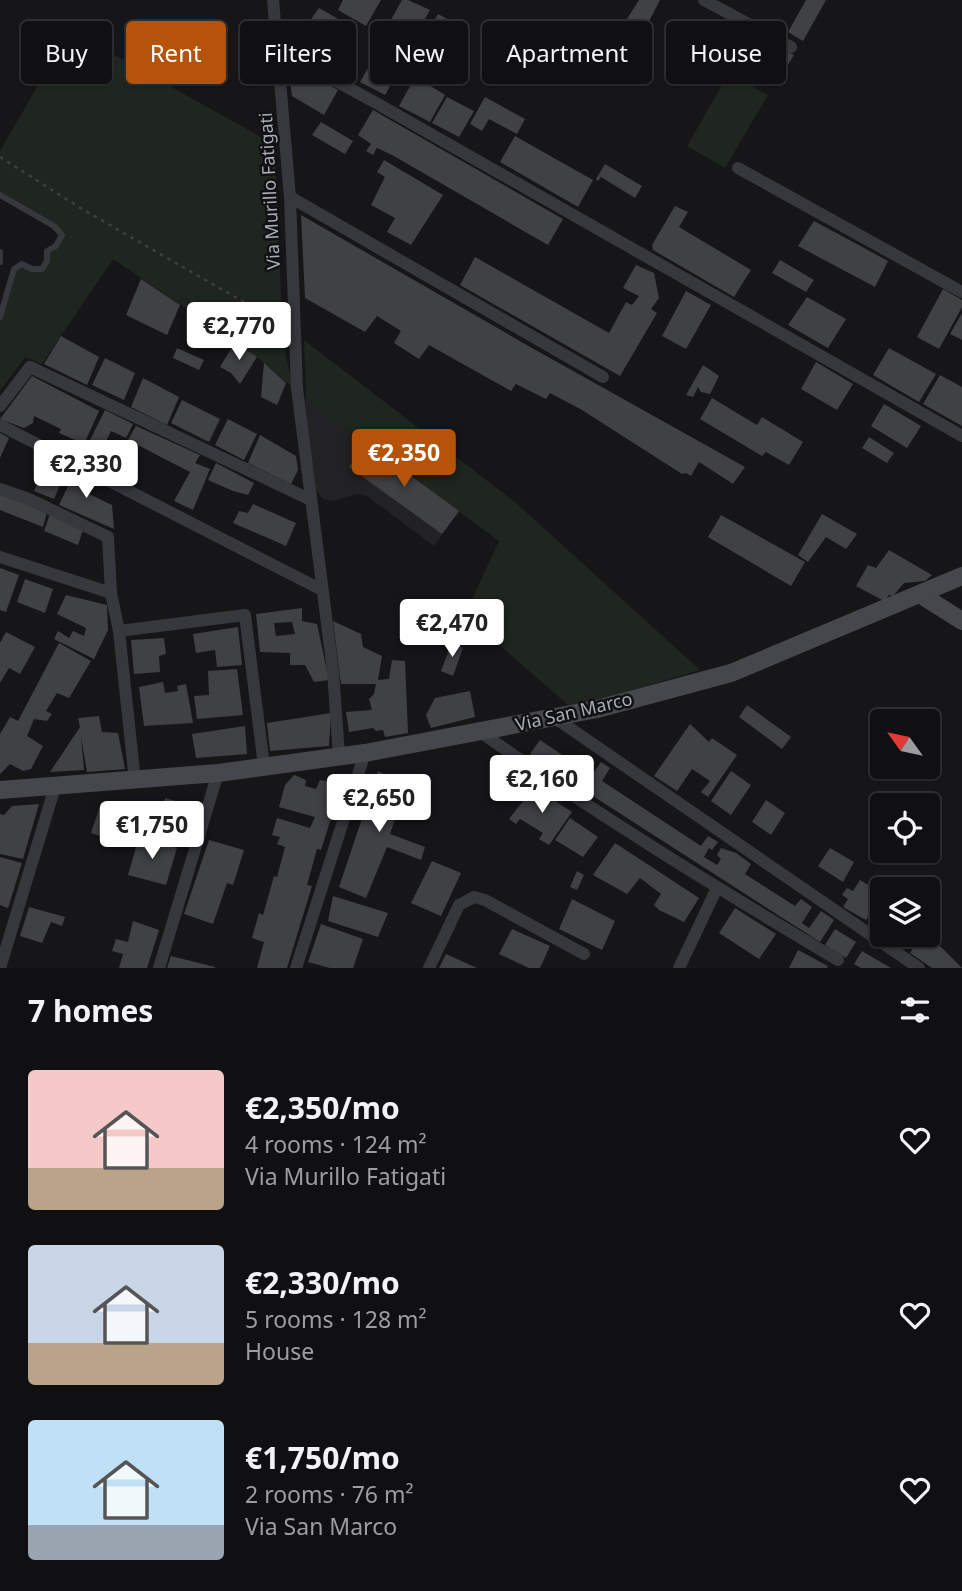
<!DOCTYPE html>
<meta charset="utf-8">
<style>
:root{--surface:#101012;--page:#1e1e20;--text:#f1f3f6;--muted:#9c9d9f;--line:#303032;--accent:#b45309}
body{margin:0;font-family:"Noto Sans",sans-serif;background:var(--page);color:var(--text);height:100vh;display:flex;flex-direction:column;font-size:26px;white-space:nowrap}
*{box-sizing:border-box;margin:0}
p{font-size:23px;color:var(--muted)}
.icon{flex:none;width:38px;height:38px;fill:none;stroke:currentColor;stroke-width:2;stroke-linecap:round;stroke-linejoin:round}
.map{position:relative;height:968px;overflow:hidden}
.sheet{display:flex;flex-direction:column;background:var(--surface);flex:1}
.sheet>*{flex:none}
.guide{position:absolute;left:21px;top:21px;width:920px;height:63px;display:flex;gap:14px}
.needle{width:46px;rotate:303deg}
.controls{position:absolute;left:870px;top:709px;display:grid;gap:14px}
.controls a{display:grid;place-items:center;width:70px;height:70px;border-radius:7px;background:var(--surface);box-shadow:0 2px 5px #0004,0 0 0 2px var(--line);font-size:35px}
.price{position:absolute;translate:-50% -60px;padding:0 16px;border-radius:7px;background:#fff;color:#222;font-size:23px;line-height:46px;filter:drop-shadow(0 2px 4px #0008)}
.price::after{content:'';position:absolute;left:50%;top:42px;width:21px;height:16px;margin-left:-10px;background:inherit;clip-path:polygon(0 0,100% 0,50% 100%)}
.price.selected{background:var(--accent);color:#fff}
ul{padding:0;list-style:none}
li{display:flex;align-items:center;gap:21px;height:175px;padding:0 28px}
li span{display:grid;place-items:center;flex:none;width:196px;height:140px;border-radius:7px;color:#555}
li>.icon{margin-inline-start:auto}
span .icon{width:84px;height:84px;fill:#fffc;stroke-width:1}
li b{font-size:30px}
h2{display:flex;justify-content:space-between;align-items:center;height:84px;padding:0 28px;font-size:30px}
.chip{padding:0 24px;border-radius:7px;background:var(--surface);box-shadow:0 2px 5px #0004,0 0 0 2px var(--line);font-size:24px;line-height:63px}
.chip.selected{background:var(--accent);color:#fff}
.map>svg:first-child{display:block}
.built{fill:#222225}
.green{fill:#1e261f}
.building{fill:#404145;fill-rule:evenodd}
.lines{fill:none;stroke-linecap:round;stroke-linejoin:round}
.path{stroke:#3d3f44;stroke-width:2.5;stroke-dasharray:3.5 5;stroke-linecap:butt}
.lane{stroke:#37383d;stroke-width:6}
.street{stroke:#37383d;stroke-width:12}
.secondary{stroke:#45474d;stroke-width:18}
.labels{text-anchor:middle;stroke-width:5;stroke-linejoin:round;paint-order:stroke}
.street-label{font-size:18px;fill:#a8adb8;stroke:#111113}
</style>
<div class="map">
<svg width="962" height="968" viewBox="0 0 962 968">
<rect width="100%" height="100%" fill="#161618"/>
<!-- built -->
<path class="built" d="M305 398 459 511 434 546 367 496 357 494 334 501 323 499 314 488Z"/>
<!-- green -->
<g class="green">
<path d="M70 30 275 145 283 342 293 388 257 357 113 259 42 364 25 357 0 391V317L14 269 22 264 42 269 47 251 61 240 55 227 0 195V151Z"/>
<path d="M729 73 768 95 725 168 687 146Z"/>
<path d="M304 340 515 502 700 670 599 700 568 705 465 615 499 541 306 399Z"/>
</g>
<!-- building -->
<g class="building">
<path d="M343 0H381L366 26 338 10Z"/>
<path d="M402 0H408L430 10 407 50 382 36Z"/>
<path d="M639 0H660L645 29 627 19Z"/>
<path d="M806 0H826L803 41 788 32Z"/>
<path d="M319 8 358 30 356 39 334 53 300 34 299 29 305 28Z"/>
<path d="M438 14 449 20 436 44 425 37Z"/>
<path d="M698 31 721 44 718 49 724 53 716 65 687 49Z"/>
<path d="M750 32 794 55 776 84 734 61Z"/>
<path d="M383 43 407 56 385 95 360 82Z"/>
<path d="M429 52 447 62 440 75 427 69 421 80 445 95 430 122 399 106Z"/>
<path d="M287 61 338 90 324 115 292 96Z"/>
<path d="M447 97 474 111 459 137 432 123Z"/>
<path d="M485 97 525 119 517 134 489 119 482 131 470 124Z"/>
<path d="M373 110 563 219 548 245 392 155 377 148 373 155 366 151 371 144 358 135Z"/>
<path d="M321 122 353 141 345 154 312 135Z"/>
<path d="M515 136 593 180 578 207 500 162Z"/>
<path d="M384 160 443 195 411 245 387 232 395 218 371 205 385 177 377 172Z"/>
<path d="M605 164 642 186 635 198 601 177 598 181 596 179Z"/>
<path d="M675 206 688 212 679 227 751 270 734 297 653 250 652 245Z"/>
<path d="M301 215 532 348 745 467 733 484 699 462 691 476 686 473 682 474 582 410 550 393 546 399 516 384 511 391 429 345 419 359 394 343 401 331 377 316 365 332 305 298Z"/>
<path d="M814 221 888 261 875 287 798 246Z"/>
<path d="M475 257 609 333 626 302 632 305 639 296 623 288 636 265 654 273 659 298 651 309 657 313 620 376 460 285Z"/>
<path d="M780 260 814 280 806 292 772 273Z"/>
<path d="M141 279 180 305 167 335 126 315Z"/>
<path d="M943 289 962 300V307L939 349 917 337Z"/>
<path d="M686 291 711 305 686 349 662 336Z"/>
<path d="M807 297 846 319 828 348 788 325Z"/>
<path d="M962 313V340L950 334Z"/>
<path d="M61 336 99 357 87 385 44 364Z"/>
<path d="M235 342 257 357 240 384 231 373 220 367Z"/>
<path d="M177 348 204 360 199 370 173 358Z"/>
<path d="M889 348 936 374 919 402 873 375Z"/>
<path d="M105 358 135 373 124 400 92 385Z"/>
<path d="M816 362 853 384 837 410 801 389Z"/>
<path d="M264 363 286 383 277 405 261 397Z"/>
<path d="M703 365 719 376 710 394 701 392 698 387 693 397 686 395Z"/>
<path d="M940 375 962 387V426L923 404Z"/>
<path d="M32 376 99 411 84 444 59 433 61 429 34 416 33 423 24 428 0 419Z"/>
<path d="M143 378 179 397 167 425 131 407Z"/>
<path d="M712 398 757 425 762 417 803 442 789 465 766 452 762 456 700 419Z"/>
<path d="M182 400 220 419 209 442 171 423Z"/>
<path d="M884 404 921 426 907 448 871 426Z"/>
<path d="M105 410 133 424 126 438 111 431 95 464 81 458Z"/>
<path d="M228 419 257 434 244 460 215 445Z"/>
<path d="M136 426 200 455 195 463 210 469 193 510 174 501 190 472 128 440Z"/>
<path d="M0 433 9 438 0 458Z"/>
<path d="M260 435 296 456 298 470 291 484 248 463Z"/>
<path d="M869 437 894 453 887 463 862 448Z"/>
<path d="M366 443 459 511 442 534 349 467Z"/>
<path d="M50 454 69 464 54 499 34 491Z"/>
<path d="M216 463 254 483 248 495 233 491 208 480Z"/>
<path d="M78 465 91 474 85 492 112 505 114 529 59 505Z"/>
<path d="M0 494 47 512 43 527 0 510Z"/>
<path d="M253 504 296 523 286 546 233 523 239 511 248 513Z"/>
<path d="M50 514 83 530 78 545 44 531Z"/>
<path d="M822 514 857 534 846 549 826 537 808 562 798 555Z"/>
<path d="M721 515 805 562 791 586 708 537Z"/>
<path d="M889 550 932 575 925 581 904 583 893 596 889 595 884 601 856 586 868 565 876 568Z"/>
<path d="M0 568 19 575 6 612 0 610Z"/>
<path d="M25 579 53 589 45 613 17 602Z"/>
<path d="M66 595 107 605 108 630 94 659 54 639 58 631 69 638 73 631 84 636 86 628 57 614Z"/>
<path d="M302 608V621L317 624 329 680 314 682 305 665H290V653L260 652 256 614ZM292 622 295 634 276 636 274 623Z"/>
<path d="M333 621 361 634 363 647 382 656 378 680 389 679 392 660 405 661 408 733 385 737 383 730 376 731 373 728 349 732 346 712 372 710 369 699 374 694 376 684H341Z"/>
<path d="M238 627 242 665 217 667 215 650 196 653 193 634Z"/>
<path d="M6 632 35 647 20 674 9 668 0 683V643Z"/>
<path d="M164 638 166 654 159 656 160 672 134 674 131 640Z"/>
<path d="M452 642 463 648 453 676 441 671Z"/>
<path d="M59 643 91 661 69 698 57 693 46 711 52 714 47 721 34 719 27 736 43 746 31 769 23 771 10 764 0 774V734L10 717 18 721Z"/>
<path d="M237 669 243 715 197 719 194 696 209 695 208 671Z"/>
<path d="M163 682 165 693 178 691 177 686 186 684 193 723 144 726 139 687Z"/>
<path d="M470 691 475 717 431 728 426 715 435 698Z"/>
<path d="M747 705 791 737 782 749 739 717Z"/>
<path d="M331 713 329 746 270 751 267 723Z"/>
<path d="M99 716 102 732 118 733 125 769 87 772 81 737 84 770 50 772 80 727 78 718Z"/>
<path d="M690 724 709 742 712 738 737 755 708 797 701 792 710 781 692 769 677 791 654 776Z"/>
<path d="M245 726 247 754 196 758 192 734Z"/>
<path d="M540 740 570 760 560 774 530 754Z"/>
<path d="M601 762 610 768 602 781 701 846 708 836 718 842 712 850 709 848 704 857 717 865 721 859 717 855 721 848 736 853 751 864 745 874 795 906 801 899 812 907 802 923 809 928 821 911 834 920 820 942 582 789Z"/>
<path d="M378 771 425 795 420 806 402 799 390 834 425 847 421 860 387 847 366 898 339 887Z"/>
<path d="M731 771 751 785 731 815 711 801Z"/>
<path d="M294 775 306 780 305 786 316 789 320 780 342 784 321 850 317 849 307 885 312 886 287 968H257L264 942 252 938 259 913 263 915 274 876 277 877 285 847 277 844 280 837 272 835 277 818 310 828 315 817 279 807 285 785Z"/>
<path d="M534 787 572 812 549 845 539 839 543 833 520 819 516 824 509 819Z"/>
<path d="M165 798 190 805 182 828 187 831 183 838 155 831Z"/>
<path d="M766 800 785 813 771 835 752 822Z"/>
<path d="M101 803 137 815 128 845 91 833Z"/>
<path d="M39 804 23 859 0 854V814L4 815 12 806Z"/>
<path d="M570 818 598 837 583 857 555 840Z"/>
<path d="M139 837 177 848 166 885 128 875Z"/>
<path d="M209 840 244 850 233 885 227 883 213 924 184 914Z"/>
<path d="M615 843 699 898 684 922 659 910 654 905 661 894 640 878 627 894 593 875Z"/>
<path d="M830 848 854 862 843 882 818 866Z"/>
<path d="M0 857 22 863 8 908 0 905Z"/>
<path d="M432 861 461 873 441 916 411 903Z"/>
<path d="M577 871 584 875 577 890 570 887Z"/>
<path d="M860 880 882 893 866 920 843 907 848 899 842 895 847 888 853 891Z"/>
<path d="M333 896 388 913 378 937 328 921Z"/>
<path d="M572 899 615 921 602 950 559 929Z"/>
<path d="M882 901V928L870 921Z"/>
<path d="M29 907 65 917 62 926 51 922 42 943 20 936Z"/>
<path d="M735 908 776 934 759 959 719 933Z"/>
<path d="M133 921 159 930 147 968H119L123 954 112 951 116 939 128 942Z"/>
<path d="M321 924 363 939 353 968H330L308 962Z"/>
<path d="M512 929 550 946 540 968H529L499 954Z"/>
<path d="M835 929 856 942 846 958 825 945Z"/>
<path d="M928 931 941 947 962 968H932L910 953 921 934H928Z"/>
<path d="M892 934H915L908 944Z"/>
<path d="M798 950 828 966 827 968H789Z"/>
<path d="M862 951 891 968H861L854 964Z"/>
<path d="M446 954 477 968H439Z"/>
<path d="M171 956 215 967V968H167Z"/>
</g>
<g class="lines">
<!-- path -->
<path class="path" d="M0 157 82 209 282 324"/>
<!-- lane -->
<g class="lane">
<path d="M0 195 54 226 62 235 56 246 47 251V261L42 269H32L22 264 14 269 0 317"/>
<path d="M0 252V262"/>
</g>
<!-- street -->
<g class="street">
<path d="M273 0 290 197 297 388 333 671 339 756"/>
<path d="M704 0 791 47"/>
<path d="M279 50 378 104 962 436"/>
<path d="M738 168 962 292"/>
<path d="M290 197 603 377"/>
<path d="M0 406 30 367 309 499"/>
<path d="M0 425 322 590"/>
<path d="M0 489 29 499 108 537 111 593"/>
<path d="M0 557 111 593 119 631 245 615 264 766"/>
<path d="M119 631 135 781"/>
<path d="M555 718 919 968"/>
<path d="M482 733C596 814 717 888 838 960"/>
<path d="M0 968 55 787"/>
<path d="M159 968 218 773"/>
<path d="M296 968 365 753"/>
<path d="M429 968 459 905 474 897 485 900 584 954"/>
<path d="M679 968 717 888"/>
</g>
<!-- secondary -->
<g class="secondary">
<path d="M921 595 962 621"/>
<path d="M0 790 218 773 365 753 597 709 731 673 962 576"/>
</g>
</g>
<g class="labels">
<!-- street labels -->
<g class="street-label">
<text transform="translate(270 191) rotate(-93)" y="6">Via Murillo Fatigati</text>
<text transform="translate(574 712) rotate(-13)" y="6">Via San Marco</text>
</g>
</g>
</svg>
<div class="controls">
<a><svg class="needle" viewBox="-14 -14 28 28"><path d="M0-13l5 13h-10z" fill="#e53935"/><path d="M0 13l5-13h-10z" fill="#9c9d9f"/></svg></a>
<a><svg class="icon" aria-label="locate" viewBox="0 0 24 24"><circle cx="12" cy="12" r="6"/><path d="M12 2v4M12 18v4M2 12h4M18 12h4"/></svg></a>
<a><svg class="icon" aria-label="layers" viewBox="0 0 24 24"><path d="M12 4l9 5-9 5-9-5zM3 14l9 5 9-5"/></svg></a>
</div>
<b class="price" style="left:239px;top:362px">€2,770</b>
<b class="price selected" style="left:404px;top:489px">€2,350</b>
<b class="price" style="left:86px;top:500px">€2,330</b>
<b class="price" style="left:452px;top:659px">€2,470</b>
<b class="price" style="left:542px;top:815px">€2,160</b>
<b class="price" style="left:379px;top:834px">€2,650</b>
<b class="price" style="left:152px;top:861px">€1,750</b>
<div class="guide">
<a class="chip">Buy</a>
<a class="chip selected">Rent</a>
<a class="chip">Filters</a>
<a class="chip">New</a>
<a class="chip">Apartment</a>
<a class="chip">House</a>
</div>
</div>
<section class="sheet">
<h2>7 homes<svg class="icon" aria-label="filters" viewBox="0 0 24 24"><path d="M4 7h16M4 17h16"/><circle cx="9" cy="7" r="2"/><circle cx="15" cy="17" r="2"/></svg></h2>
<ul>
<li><span style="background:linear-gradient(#f6c9c9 70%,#b9a48a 0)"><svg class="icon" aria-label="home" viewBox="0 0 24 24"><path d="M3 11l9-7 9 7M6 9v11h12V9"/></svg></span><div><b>€2,350/mo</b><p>4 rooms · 124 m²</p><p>Via Murillo Fatigati</p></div><svg class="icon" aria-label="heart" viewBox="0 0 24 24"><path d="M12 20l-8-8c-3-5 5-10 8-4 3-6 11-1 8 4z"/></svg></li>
<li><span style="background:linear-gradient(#c9d6e8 70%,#b9a48a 0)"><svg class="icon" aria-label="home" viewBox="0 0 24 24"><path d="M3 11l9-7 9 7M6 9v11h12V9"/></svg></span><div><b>€2,330/mo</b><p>5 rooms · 128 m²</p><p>House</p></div><svg class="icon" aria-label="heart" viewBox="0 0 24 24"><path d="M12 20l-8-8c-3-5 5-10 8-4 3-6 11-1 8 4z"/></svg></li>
<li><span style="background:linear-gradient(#bfe0f5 75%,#9aa5b1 0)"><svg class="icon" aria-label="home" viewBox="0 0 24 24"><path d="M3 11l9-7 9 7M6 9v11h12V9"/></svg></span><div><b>€1,750/mo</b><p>2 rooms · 76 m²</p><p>Via San Marco</p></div><svg class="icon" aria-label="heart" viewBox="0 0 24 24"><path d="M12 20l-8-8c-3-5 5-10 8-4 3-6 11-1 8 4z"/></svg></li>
</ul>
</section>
